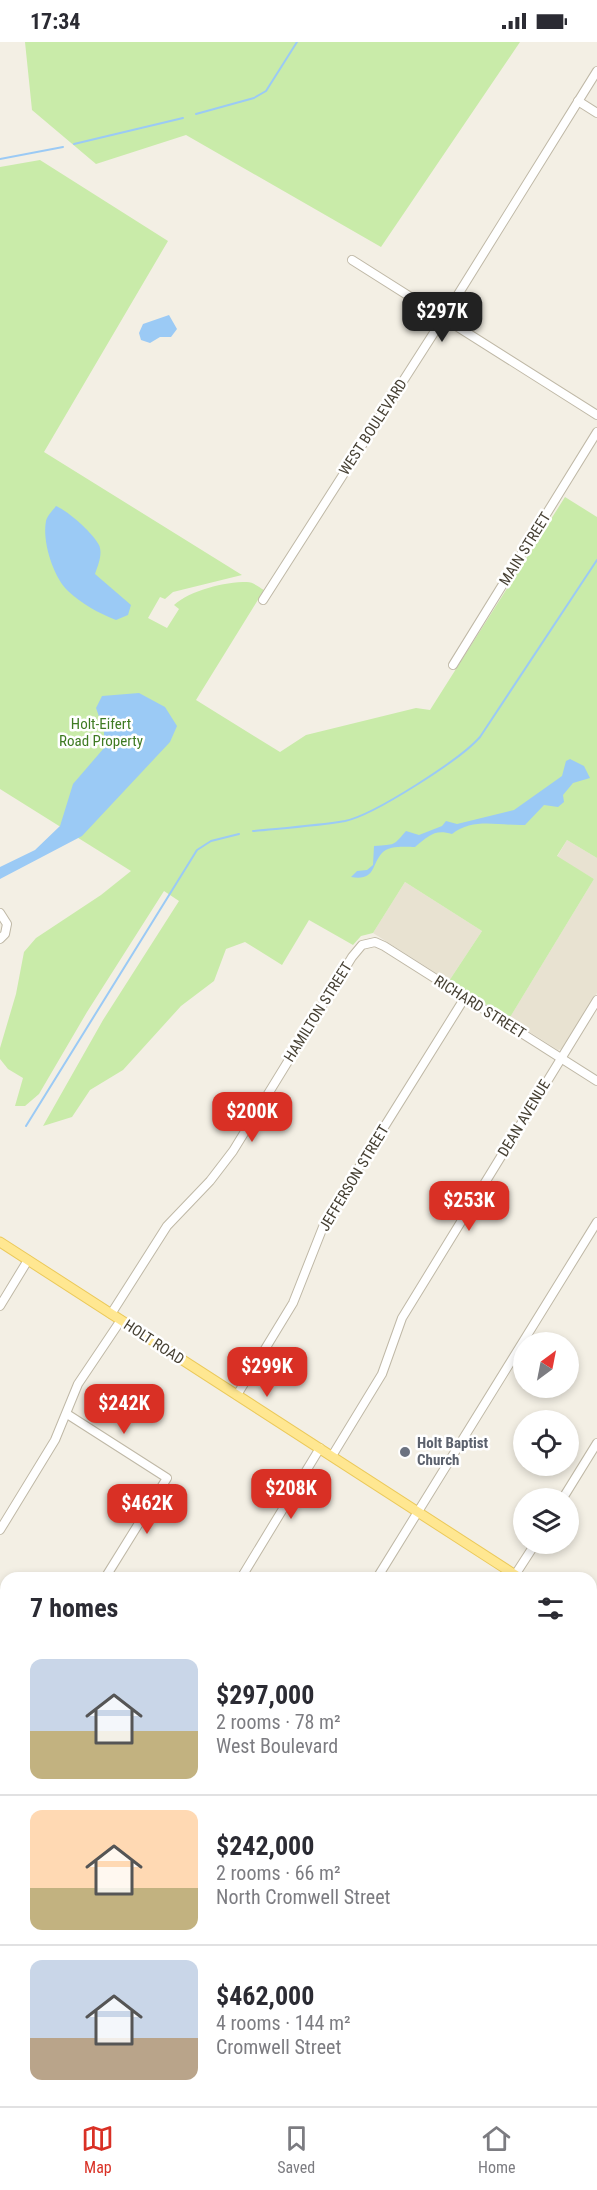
<!DOCTYPE html>
<meta charset="utf-8">
<style>
:root{--surface:#fff;--page:#f2f2f3;--text:#2b2b33;--muted:#7c7c81;--line:#e1e1e2;--accent:#d93025}
body{margin:0;font-family:"Roboto Condensed",sans-serif;background:var(--page);color:var(--text);height:100vh;display:flex;flex-direction:column;font-size:22px;white-space:nowrap}
*{box-sizing:border-box;margin:0}
p{font-size:20px;color:var(--muted)}
.icon{flex:none;width:33px;height:33px;fill:none;stroke:currentColor;stroke-width:2;stroke-linecap:round;stroke-linejoin:round}
.map{position:relative;flex:1;overflow:hidden}
.details{position:absolute;left:0px;top:1530px;width:597px;height:534px;display:flex;flex-direction:column;background:var(--surface);border-radius:18px 18px 0 0;box-shadow:0 3px 9px #0003}
.details>*{flex:none}
.needle{width:39px;rotate:32deg}
.fabs{position:absolute;left:513px;top:1290px;display:grid;gap:12px}
.fabs a{display:grid;place-items:center;width:66px;height:66px;border-radius:50%;background:var(--surface);box-shadow:0 3px 9px #0003;font-size:30px}
.price{position:absolute;translate:-50% -51px;padding:0 14px;border-radius:12px;background:var(--accent);color:#fff;font-size:20px;line-height:39px;filter:drop-shadow(0 2px 3px #0008)}
.price::after{content:'';position:absolute;left:50%;top:36px;width:18px;height:14px;margin-left:-9px;background:inherit;clip-path:polygon(0 0,100% 0,50% 100%)}
.price.on{background:#222;color:#fff}
ul{padding:0;list-style:none}
li{display:flex;align-items:center;gap:18px;height:150px;padding:0 30px}
li+li{border-top:2px solid var(--line)}
li span{display:grid;place-items:center;flex:none;width:168px;height:120px;border-radius:12px;color:#555}
li>.icon{margin-inline-start:auto}
span .icon{width:72px;height:72px;fill:#fffc;stroke-width:1}
li b{font-size:26px}
h2{display:flex;justify-content:space-between;align-items:center;height:72px;padding:0 30px;font-size:26px}
.status{display:flex;justify-content:space-between;align-items:center;height:42px;padding:0 30px;background:var(--surface);direction:ltr}
.status svg{height:16px;fill:currentColor}
.dock{display:flex;justify-content:space-around;align-items:center;height:84px;border-top:2px solid var(--line);background:var(--surface);font-size:16px;color:var(--muted)}
.dock a{display:grid;justify-items:center;gap:3px}
.dock .on{color:var(--accent)}
.map>svg:first-child{display:block}
.residential{fill:#e8e2d1}
.green{fill:#c9eba9}
.water{fill:#9bcaf5}
.lines{fill:none;stroke-linecap:round;stroke-linejoin:round}
.stream{stroke:#9bcaf5;stroke-width:2}
.minor-casing{stroke:#bfb8a6;stroke-width:10}
.major-casing{stroke:#ebc95a;stroke-width:11}
.minor{stroke:#fff;stroke-width:8}
.major{stroke:#ffe791;stroke-width:9}
.worship-dot{fill:#6b7280;stroke:#fff;stroke-width:2}
.labels{text-anchor:middle;stroke-width:5;stroke-linejoin:round;paint-order:stroke}
.street-label{font-size:15px;fill:#464033;stroke:#fff}
.park-label{font-size:15px;fill:#3f7b23;stroke:#fff}
.worship-label{font-size:15px;font-weight:bold;fill:#5b616d;stroke:#fff;text-anchor:start}
</style>
<div class="status"><b>17:34</b><svg viewBox="0 0 49 12"><path d="M0 12V9h3v3zM5 12V6h3v6zM10 12V3h3v9zM15 12V0h3v12zM26 1h20v11H26zM47 4h2v5h-2z"/></svg></div>
<div class="map">
<svg width="597" height="2064" viewBox="0 0 597 2064">
<rect width="100%" height="100%" fill="#f3efe4"/>
<!-- residential -->
<g class="residential">
<path d="M567 798 597 816V951L562 1007 558 1008 509 977 594 837 557 815Z"/>
<path d="M405 840 482 889 449 939 373 891Z"/>
</g>
<!-- green -->
<g class="green">
<path d="M25 0H520L381 205 186 93 96 122 32 68Z"/>
<path d="M40 118 168 199 44 410 242 533 173 550 165 557 160 555 148 576 167 586 179 567 174 563C191 548 224 540 247 540 253 540 259 545 264 548L196 658 280 710 306 693 416 666 430 668 565 455 597 475V816L567 798 557 814 594 837 509 977 449 939 482 889 405 840 373 891 361 894 353 903 309 878 282 923 245 900 226 907 214 939 181 964 123 1028 90 1048 72 1075 43 1084 103 978 179 859 164 849 87 970 39 1052 25 1064H15L23 1036 8 1027 0 1017V1006L16 952 24 910 36 896 101 853 131 829 0 747V125Z"/>
</g>
<!-- water -->
<g class="water">
<path d="M169 273 177 287 171 295H160L150 301 141 298 139 291 143 282Z"/>
<path d="M56 464C68 469 92 490 99 503 103 512 98 523 95 532L131 563 128 573 116 578C98 571 82 562 68 549 53 535 42 499 46 479 47 474 53 468 56 464Z"/>
<path d="M139 651 165 665 177 684 170 700 82 794 0 837V825L35 808 60 784 73 742 104 706V689L96 666 102 654Z"/>
<path d="M570 717 584 724 590 736 573 741 563 753 564 760 558 765 544 763 525 783C498 784 474 775 452 792 434 787 429 794 415 805 406 805 389 803 382 811 371 823 376 839 351 835L357 829 367 828 373 823 374 804C396 802 392 805 406 789L419 793 442 784 446 779 457 782 514 768 562 734 566 719Z"/>
</g>
<g class="lines">
<!-- stream -->
<g class="stream">
<path d="M196 72 254 56 266 49 297 0"/>
<path d="M74 102 183 76"/>
<path d="M0 117 63 105"/>
<path d="M253 789C284 786 315 784 345 779 374 773 461 717 480 695L597 518"/>
<path d="M26 1084 197 808 211 799 239 792"/>
</g>
<!-- minor casing -->
<g class="minor-casing">
<g id="minor">
<path d="M578 59 597 71"/>
<path d="M352 218 597 373"/>
<path d="M263 558 444 275 597 29"/>
<path d="M453 623 597 390"/>
<path d="M0 871 7 882 5 892 0 897"/>
<path d="M0 1264 28 1218"/>
<path d="M111 1272 167 1184 210 1139 233 1109 352 915 362 903 375 900 384 904 597 1039"/>
<path d="M237 1353 293 1261 323 1185 333 1167 464 957"/>
<path d="M67 1372 167 1436 105 1536"/>
<path d="M332 1414 382 1332 402 1276 597 958"/>
<path d="M563 1456 597 1401"/>
<path d="M0 1488 55 1398 78 1342 121 1278"/>
<path d="M515 1533 535 1502"/>
<path d="M241 1536 320 1406"/>
<path d="M377 1536 597 1180"/>
<path d="M591 1682 597 1672"/>
<path d="M0 1707 6 1697"/>
<path d="M0 1787 6 1790"/>
<path d="M591 1880 597 1884"/>
<path d="M0 1915 6 1919"/>
<path d="M591 1938 597 1928"/>
<path d="M0 2044 6 2048"/>
<path d="M22 2058 32 2064"/>
<path d="M418 2058 428 2064"/>
<path d="M57 2064 61 2058"/>
<path d="M513 2064 517 2058"/>
</g>
</g>
<!-- major casing -->
<g class="major-casing">
<g id="major">
<path d="M0 1200 520 1536"/>
<path d="M591 1582 597 1586"/>
</g>
</g>
<!-- minor -->
<use href="#minor" class="minor"/>
<!-- major -->
<use href="#major" class="major"/>
</g>
<!-- markers -->
<circle class="worship-dot" cx="405" cy="1410" r="6"/>
<g class="labels">
<!-- street labels -->
<g class="street-label">
<text transform="translate(373 385) rotate(-57)" y="5">WEST BOULEVARD</text>
<text transform="translate(525 507) rotate(-58)" y="5">MAIN STREET</text>
<text transform="translate(480 965) rotate(32)" y="5">RICHARD STREET</text>
<text transform="translate(318 970) rotate(-58)" y="5">HAMILTON STREET</text>
<text transform="translate(524 1076) rotate(-59)" y="5">DEAN AVENUE</text>
<text transform="translate(354 1136) rotate(-59)" y="5">JEFFERSON STREET</text>
<text transform="translate(154 1300) rotate(33)" y="5">HOLT ROAD</text>
</g>
<!-- park labels -->
<g class="park-label">
<text x="101" y="687">Holt-Eifert<tspan x="101" dy="17">Road Property</tspan></text>
</g>
<!-- worship labels -->
<g class="worship-label">
<text x="417" y="1406">Holt Baptist<tspan x="417" dy="17">Church</tspan></text>
</g>
</g>
</svg>
<div class="fabs">
<a><svg class="needle" viewBox="-14 -14 28 28"><path d="M0-13l5 13h-10z" fill="#e53935"/><path d="M0 13l5-13h-10z" fill="#7c7c81"/></svg></a>
<a><svg class="icon" aria-label="locate" viewBox="0 0 24 24"><circle cx="12" cy="12" r="6"/><path d="M12 2v4M12 18v4M2 12h4M18 12h4"/></svg></a>
<a><svg class="icon" aria-label="layers" viewBox="0 0 24 24"><path d="M12 4l9 5-9 5-9-5zM3 14l9 5 9-5"/></svg></a>
</div>
<b class="price on" style="left:442px;top:301px">$297K</b>
<b class="price" style="left:252px;top:1101px">$200K</b>
<b class="price" style="left:469px;top:1190px">$253K</b>
<b class="price" style="left:267px;top:1356px">$299K</b>
<b class="price" style="left:124px;top:1393px">$242K</b>
<b class="price" style="left:291px;top:1478px">$208K</b>
<b class="price" style="left:147px;top:1493px">$462K</b>
<section class="details">
<h2>7 homes<svg class="icon" aria-label="filters" viewBox="0 0 24 24"><path d="M4 7h16M4 17h16"/><circle cx="9" cy="7" r="2"/><circle cx="15" cy="17" r="2"/></svg></h2>
<ul>
<li><span style="background:linear-gradient(#c9d6e8 60%,#c2b280 0)"><svg class="icon" aria-label="home" viewBox="0 0 24 24"><path d="M3 11l9-7 9 7M6 9v11h12V9"/></svg></span><div><b>$297,000</b><p>2 rooms · 78 m²</p><p>West Boulevard</p></div></li>
<li><span style="background:linear-gradient(#ffd9b3 65%,#c2b280 0)"><svg class="icon" aria-label="home" viewBox="0 0 24 24"><path d="M3 11l9-7 9 7M6 9v11h12V9"/></svg></span><div><b>$242,000</b><p>2 rooms · 66 m²</p><p>North Cromwell Street</p></div></li>
<li><span style="background:linear-gradient(#c9d6e8 65%,#b9a48a 0)"><svg class="icon" aria-label="home" viewBox="0 0 24 24"><path d="M3 11l9-7 9 7M6 9v11h12V9"/></svg></span><div><b>$462,000</b><p>4 rooms · 144 m²</p><p>Cromwell Street</p></div></li>
</ul>
</section>
</div>
<nav class="dock">
<a class="on"><svg class="icon" aria-label="map" viewBox="0 0 24 24"><path d="M3 6l6-2 6 2 6-2v14l-6 2-6-2-6 2zM9 4v14M15 6v14"/></svg>Map</a>
<a><svg class="icon" aria-label="saved" viewBox="0 0 24 24"><path d="M7 4h10v16l-5-4-5 4z"/></svg>Saved</a>
<a><svg class="icon" aria-label="home" viewBox="0 0 24 24"><path d="M3 11l9-7 9 7M6 9v11h12V9"/></svg>Home</a>
</nav>
